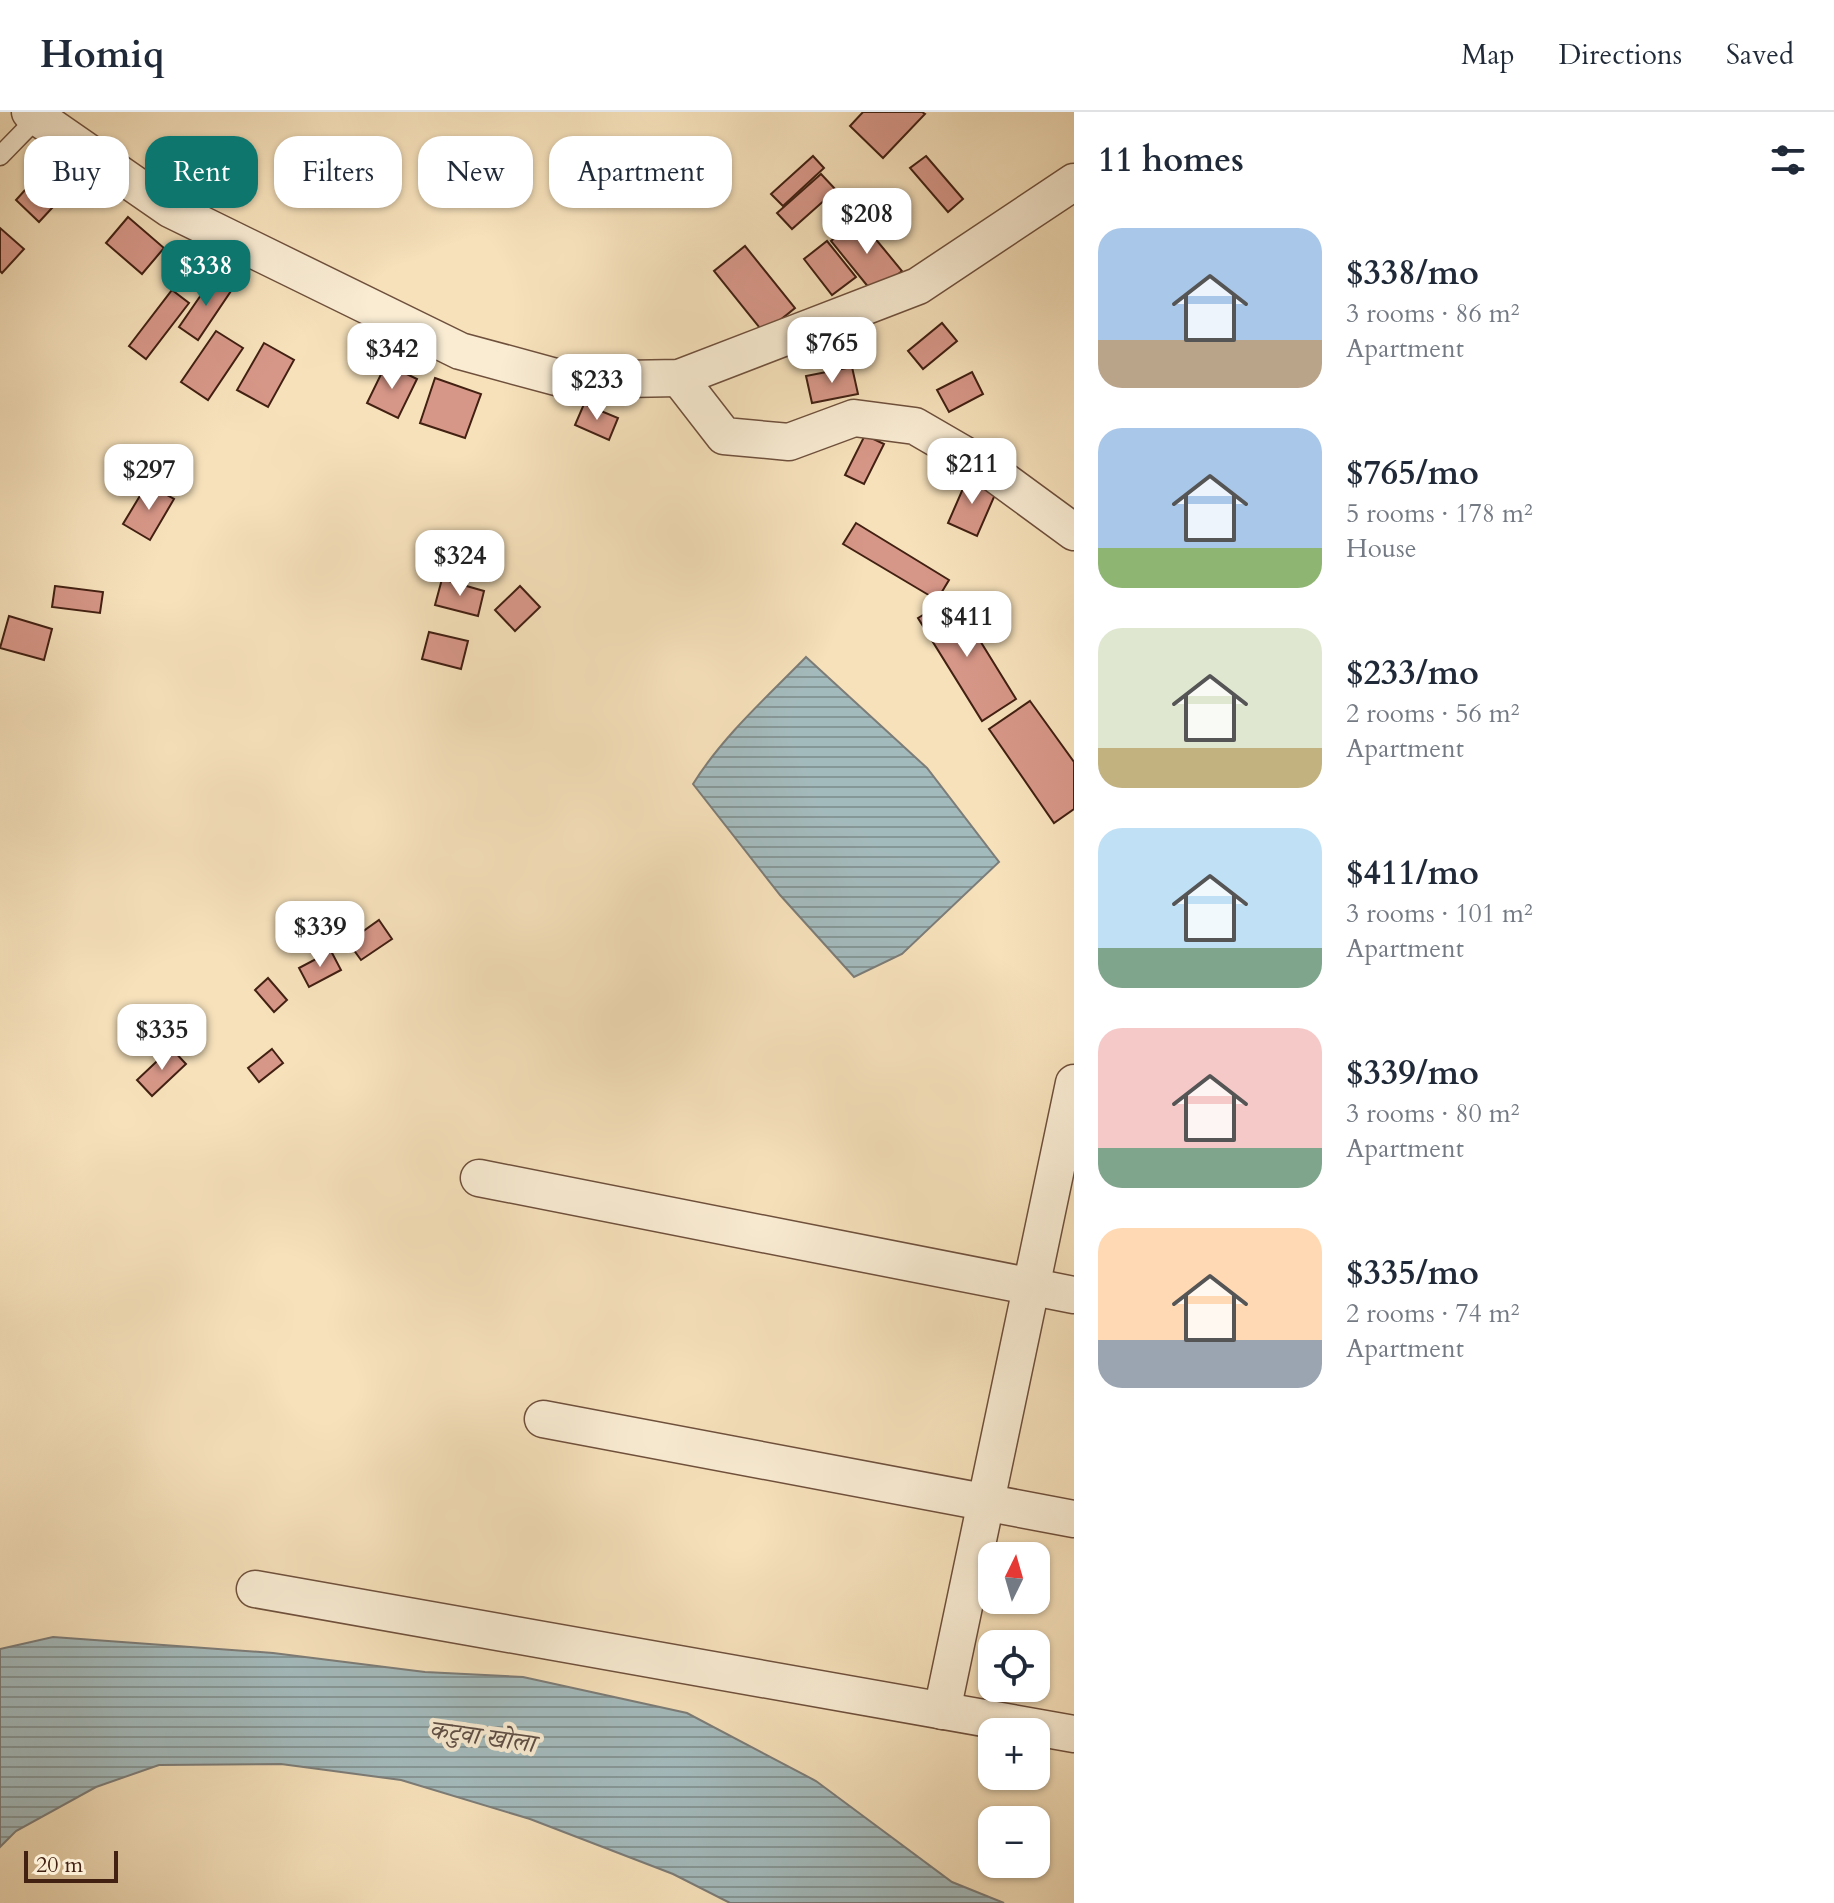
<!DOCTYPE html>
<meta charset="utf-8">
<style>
:root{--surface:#fff;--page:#f6f6f7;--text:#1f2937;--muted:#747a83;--line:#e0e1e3;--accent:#0f766e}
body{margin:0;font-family:Cardo,"Noto Serif Devanagari",serif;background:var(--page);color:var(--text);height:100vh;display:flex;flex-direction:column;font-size:30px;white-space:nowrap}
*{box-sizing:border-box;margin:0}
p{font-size:26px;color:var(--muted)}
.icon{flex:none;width:44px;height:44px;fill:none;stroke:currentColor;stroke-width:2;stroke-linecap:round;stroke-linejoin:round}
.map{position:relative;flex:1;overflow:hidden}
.panel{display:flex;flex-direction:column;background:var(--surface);width:760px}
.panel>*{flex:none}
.banner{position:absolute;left:24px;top:24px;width:760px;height:72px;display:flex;gap:16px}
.needle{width:52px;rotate:5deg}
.controls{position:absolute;left:978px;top:1430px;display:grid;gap:16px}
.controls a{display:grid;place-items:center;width:72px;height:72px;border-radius:16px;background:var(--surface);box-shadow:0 2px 6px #0004;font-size:40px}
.scale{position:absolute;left:24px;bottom:20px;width:94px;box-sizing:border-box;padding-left:8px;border:4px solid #422012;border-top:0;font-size:22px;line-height:28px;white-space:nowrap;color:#422012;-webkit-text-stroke:6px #f9ecd3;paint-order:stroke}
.price{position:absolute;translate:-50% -68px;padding:0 18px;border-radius:16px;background:#fff;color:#222;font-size:26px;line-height:52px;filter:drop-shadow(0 2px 4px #0008)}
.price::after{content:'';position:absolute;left:50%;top:48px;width:24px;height:18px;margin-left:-12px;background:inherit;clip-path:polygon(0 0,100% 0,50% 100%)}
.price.current{background:var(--accent);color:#fff}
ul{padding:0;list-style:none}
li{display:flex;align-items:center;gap:24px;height:200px;padding:0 24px}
li span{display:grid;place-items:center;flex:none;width:224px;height:160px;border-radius:24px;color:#555}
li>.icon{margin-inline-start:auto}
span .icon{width:96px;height:96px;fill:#fffc;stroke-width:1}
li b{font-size:34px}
h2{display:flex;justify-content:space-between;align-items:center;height:96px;padding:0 24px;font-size:34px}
.chip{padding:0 28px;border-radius:24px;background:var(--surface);box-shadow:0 2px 6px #0004;font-size:28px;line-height:72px}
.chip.current{background:var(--accent);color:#fff}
header{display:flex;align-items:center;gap:48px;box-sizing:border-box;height:112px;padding:0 40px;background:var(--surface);border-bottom:2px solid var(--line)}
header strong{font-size:38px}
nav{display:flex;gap:44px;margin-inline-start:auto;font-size:28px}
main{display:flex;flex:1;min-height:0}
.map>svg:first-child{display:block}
.water{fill:url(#water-rules);stroke:#7c7c78;stroke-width:2}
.building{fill:#d79788;stroke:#422012;stroke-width:2}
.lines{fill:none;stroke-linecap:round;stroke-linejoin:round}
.lane-casing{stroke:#6f503c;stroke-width:21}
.street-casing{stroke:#6f503c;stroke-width:39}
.lane{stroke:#f9ecd3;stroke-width:18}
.street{stroke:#f9ecd3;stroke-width:36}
.labels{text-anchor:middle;stroke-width:8;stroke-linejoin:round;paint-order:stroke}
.water-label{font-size:26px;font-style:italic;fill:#5f4e45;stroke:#f9ecd3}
</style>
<header>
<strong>Homiq</strong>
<nav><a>Map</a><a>Directions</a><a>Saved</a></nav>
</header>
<main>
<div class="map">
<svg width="1074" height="1791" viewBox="0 0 1074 1791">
<defs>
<pattern id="water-rules" width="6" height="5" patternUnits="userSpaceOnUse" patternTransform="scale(2)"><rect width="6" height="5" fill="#a3babc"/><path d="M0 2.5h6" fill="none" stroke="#869797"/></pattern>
</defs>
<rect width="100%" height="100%" fill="#f6e1bb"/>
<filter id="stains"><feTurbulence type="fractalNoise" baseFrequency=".0025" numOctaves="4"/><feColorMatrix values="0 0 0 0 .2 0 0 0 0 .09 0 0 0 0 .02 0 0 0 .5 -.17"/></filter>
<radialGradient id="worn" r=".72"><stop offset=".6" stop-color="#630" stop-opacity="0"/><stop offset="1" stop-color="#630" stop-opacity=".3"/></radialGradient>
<!-- water -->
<g class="water">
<path d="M806 545 927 656 999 750 902 842 854 865 780 783 693 672C723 624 767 585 806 545Z"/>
<path d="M53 1525 273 1541 425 1560 523 1565 687 1601 816 1669 952 1770 1004 1791H730L673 1762 530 1707 401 1668 281 1652 159 1653 96 1675 16 1719 0 1735V1537Z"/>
</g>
<!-- building -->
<g class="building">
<path d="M863 0H922L925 2 883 46 850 14Z"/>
<path d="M813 44 824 56 783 94 771 82Z"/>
<path d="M926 44 963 87 948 100 910 56Z"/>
<path d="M54 46 78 68 39 110 16 88Z"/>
<path d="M821 62 836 78 792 117 777 101Z"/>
<path d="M128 105 164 136 142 162 106 131Z"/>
<path d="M859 107 902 159 874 182 831 129Z"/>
<path d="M0 116 24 137 2 161 0 159Z"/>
<path d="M827 129 856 165 832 183 804 147Z"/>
<path d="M745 134 795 196 764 221 714 159Z"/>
<path d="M214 164 233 176 198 228 179 215Z"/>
<path d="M172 178 189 191 146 247 129 234Z"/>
<path d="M942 211 957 229 923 257 908 239Z"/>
<path d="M216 219 243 236 208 288 181 270Z"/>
<path d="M264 231 294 248 268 295 237 278Z"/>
<path d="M386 252 417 267 398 306 367 291Z"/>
<path d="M852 255 858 282 812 291 806 264Z"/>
<path d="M972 260 983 282 949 300 937 278Z"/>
<path d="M435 266 481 282 465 326 420 311Z"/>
<path d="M584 292 618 306 609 328 575 313Z"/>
<path d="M865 323 884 332 864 372 845 363Z"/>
<path d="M968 365 997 378 977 424 948 411Z"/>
<path d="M147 372 174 387 150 428 123 412Z"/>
<path d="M856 411 949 468 937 488 843 432Z"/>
<path d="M442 467 484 479 478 504 435 493Z"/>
<path d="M55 474 103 480 100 501 52 495Z"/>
<path d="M520 474 540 495 515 519 495 498Z"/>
<path d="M953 485 1016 587 982 609 918 506Z"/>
<path d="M9 504 52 517 44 548 0 536Z"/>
<path d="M429 520 468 529 461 557 422 547Z"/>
<path d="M1030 589 1074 650V697L1054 711 989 617Z"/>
<path d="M379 808 392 827 361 848 348 830Z"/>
<path d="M331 839 341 858 309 875 299 856Z"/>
<path d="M268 866 287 888 274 900 255 878Z"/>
<path d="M171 936 186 952 152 984 137 968Z"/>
<path d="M272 937 283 951 259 970 248 956Z"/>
</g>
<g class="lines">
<!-- lane casing -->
<g class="lane-casing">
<path id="lane" d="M0 44 38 5"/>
</g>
<!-- street casing -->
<g class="street-casing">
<g id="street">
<path d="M30 0 170 97 460 239 567 268 679 266 918 174 1074 70"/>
<path d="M679 266 724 324 789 330 854 306 915 314 984 354 1074 420"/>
<path d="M479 1066 1074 1183"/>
<path d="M543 1307 1074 1407"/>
<path d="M255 1477 1074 1622"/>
<path d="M942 1599 1074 971"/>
</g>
</g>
<!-- lane -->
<use href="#lane" class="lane"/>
<!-- street -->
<use href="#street" class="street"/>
</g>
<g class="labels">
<!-- water labels -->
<g class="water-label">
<text transform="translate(482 1624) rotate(8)" y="9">कटुवा खोला</text>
</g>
</g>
<rect width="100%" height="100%" filter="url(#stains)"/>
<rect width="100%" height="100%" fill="url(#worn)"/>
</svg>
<div class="controls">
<a><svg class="needle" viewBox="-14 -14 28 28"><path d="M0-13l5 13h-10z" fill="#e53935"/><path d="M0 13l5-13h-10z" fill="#747a83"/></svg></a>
<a><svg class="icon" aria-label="locate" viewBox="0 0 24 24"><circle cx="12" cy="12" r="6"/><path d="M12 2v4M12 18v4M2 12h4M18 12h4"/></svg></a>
<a>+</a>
<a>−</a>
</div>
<div class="scale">20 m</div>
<b class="price" style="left:867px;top:144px">$208</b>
<b class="price current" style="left:206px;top:196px">$338</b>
<b class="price" style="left:832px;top:273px">$765</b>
<b class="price" style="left:392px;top:279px">$342</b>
<b class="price" style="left:597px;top:310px">$233</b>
<b class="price" style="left:972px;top:394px">$211</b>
<b class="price" style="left:149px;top:400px">$297</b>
<b class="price" style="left:460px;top:486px">$324</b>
<b class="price" style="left:967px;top:547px">$411</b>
<b class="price" style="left:320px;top:857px">$339</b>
<b class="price" style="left:162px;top:960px">$335</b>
<div class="banner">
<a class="chip">Buy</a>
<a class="chip current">Rent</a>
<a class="chip">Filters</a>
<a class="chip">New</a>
<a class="chip">Apartment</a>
</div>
</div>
<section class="panel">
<h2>11 homes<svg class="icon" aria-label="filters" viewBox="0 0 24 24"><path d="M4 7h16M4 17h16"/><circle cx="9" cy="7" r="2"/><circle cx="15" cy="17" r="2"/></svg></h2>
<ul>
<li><span style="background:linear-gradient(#a9c7e8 70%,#b9a48a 0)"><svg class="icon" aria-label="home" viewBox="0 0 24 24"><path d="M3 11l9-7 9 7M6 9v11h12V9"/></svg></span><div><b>$338/mo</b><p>3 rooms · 86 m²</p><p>Apartment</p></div></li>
<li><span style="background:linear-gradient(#a9c7e8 75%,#8fb573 0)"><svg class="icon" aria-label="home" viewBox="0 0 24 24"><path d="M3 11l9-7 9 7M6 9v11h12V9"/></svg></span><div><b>$765/mo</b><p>5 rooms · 178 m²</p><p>House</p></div></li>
<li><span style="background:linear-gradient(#dfe7d0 75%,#c2b280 0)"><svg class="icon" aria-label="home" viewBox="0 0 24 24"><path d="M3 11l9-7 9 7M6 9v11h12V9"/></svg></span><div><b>$233/mo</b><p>2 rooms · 56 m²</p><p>Apartment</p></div></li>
<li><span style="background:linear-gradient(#bfe0f5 75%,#7fa58c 0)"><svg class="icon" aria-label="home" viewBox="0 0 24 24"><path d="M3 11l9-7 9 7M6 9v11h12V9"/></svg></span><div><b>$411/mo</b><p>3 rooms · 101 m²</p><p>Apartment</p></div></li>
<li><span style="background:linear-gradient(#f6c9c9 75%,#7fa58c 0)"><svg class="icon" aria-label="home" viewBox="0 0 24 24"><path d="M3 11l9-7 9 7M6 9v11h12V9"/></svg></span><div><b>$339/mo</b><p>3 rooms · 80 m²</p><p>Apartment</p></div></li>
<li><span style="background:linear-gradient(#ffd9b3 70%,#9aa5b1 0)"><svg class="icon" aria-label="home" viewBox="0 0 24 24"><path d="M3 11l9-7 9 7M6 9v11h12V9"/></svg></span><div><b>$335/mo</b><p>2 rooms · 74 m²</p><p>Apartment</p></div></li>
</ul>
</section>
</main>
